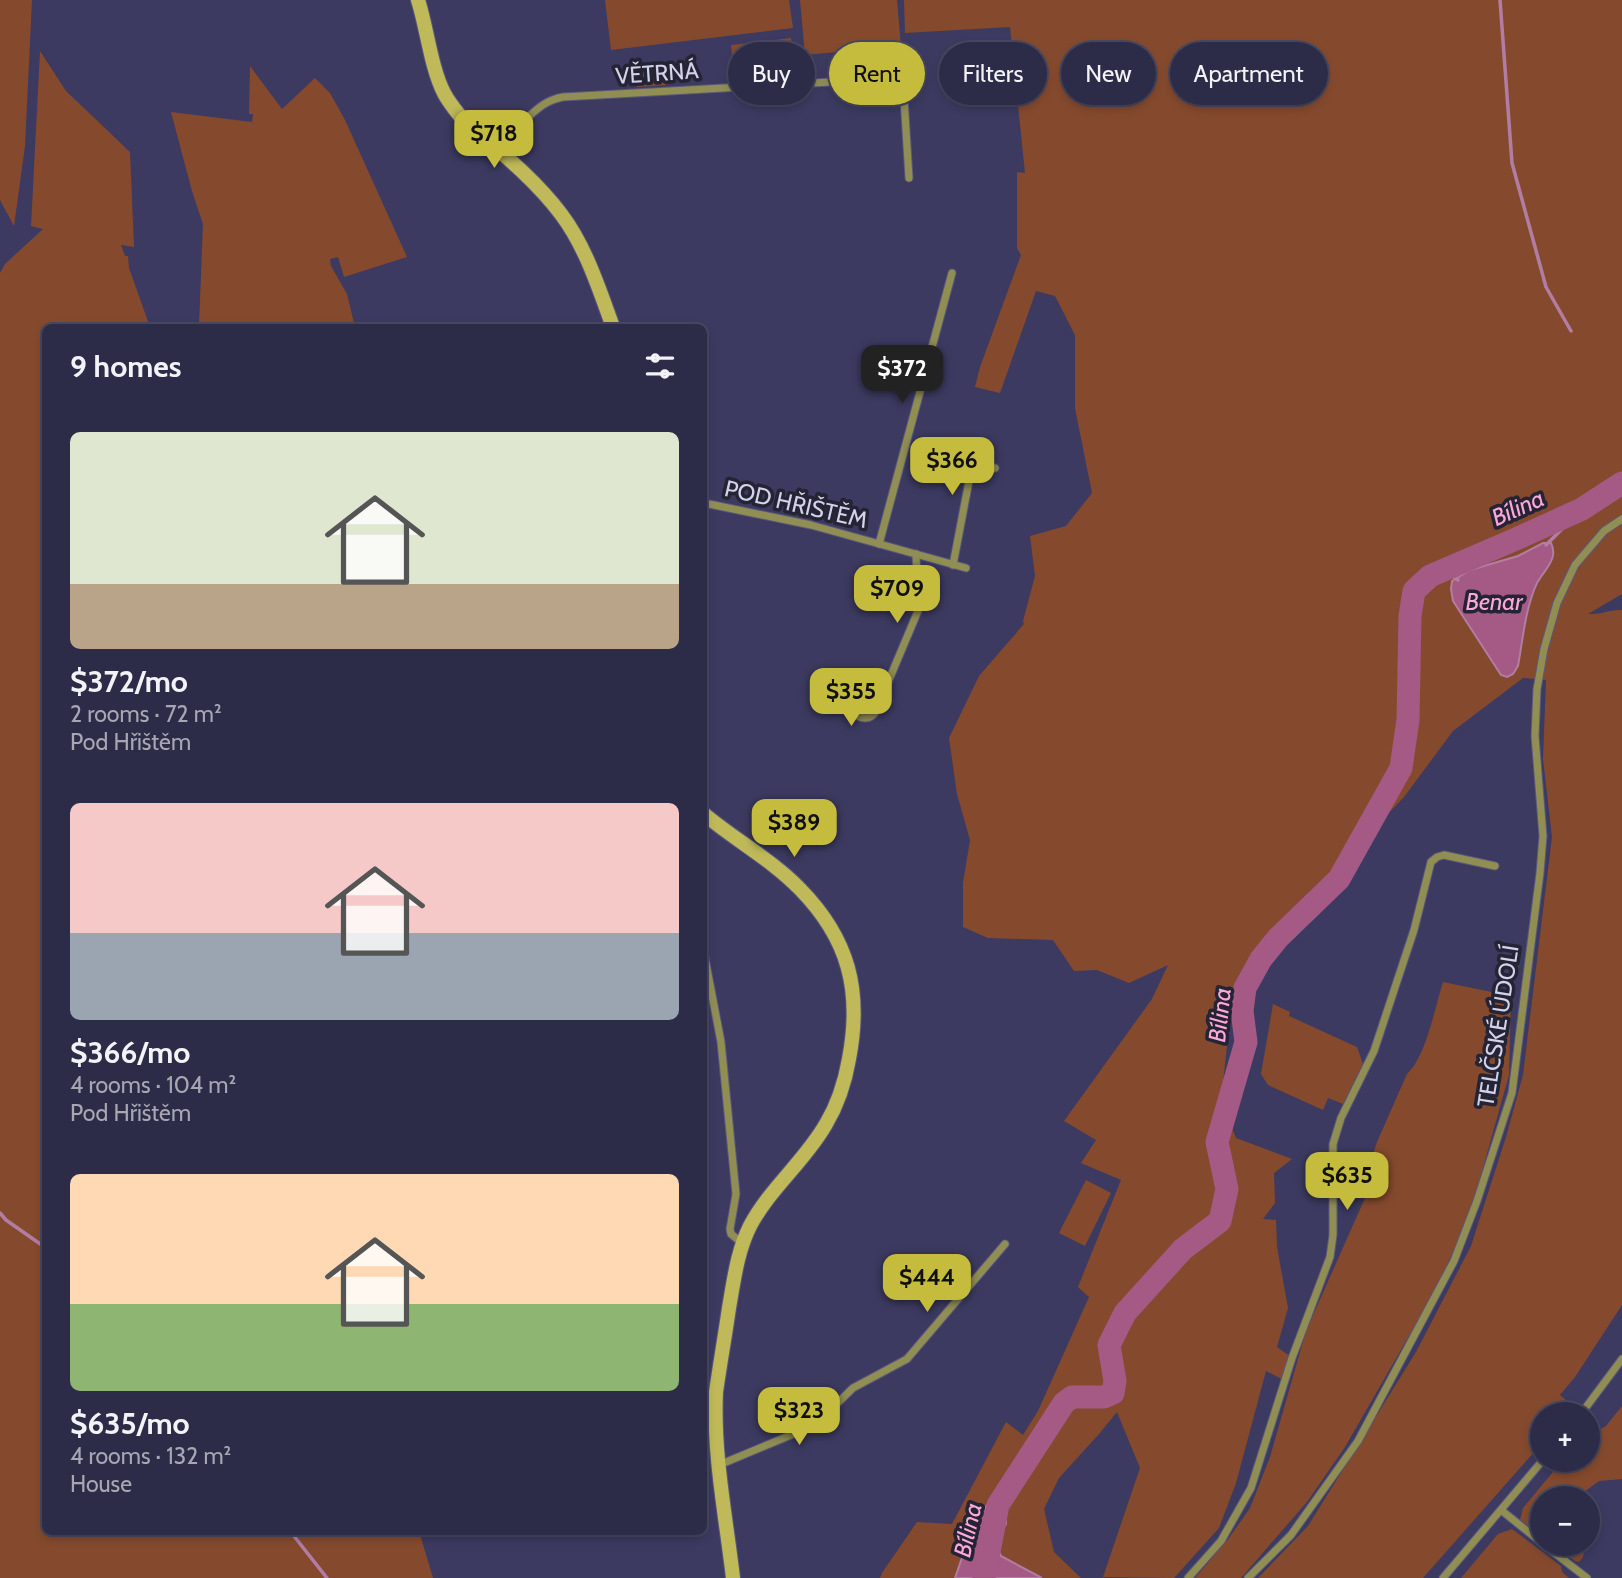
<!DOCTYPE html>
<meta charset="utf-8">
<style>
:root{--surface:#2d2c48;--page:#393852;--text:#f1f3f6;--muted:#a7a7b4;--line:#484860;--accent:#c5bc3d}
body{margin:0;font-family:Cabin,sans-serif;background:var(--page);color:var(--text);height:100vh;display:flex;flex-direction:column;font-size:26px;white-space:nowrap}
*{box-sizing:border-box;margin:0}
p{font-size:23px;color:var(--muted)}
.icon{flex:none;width:38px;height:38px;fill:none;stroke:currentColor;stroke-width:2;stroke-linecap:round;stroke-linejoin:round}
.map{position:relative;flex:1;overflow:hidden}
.sheet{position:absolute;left:42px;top:324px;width:665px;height:1211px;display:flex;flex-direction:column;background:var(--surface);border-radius:10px;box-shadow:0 4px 10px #0003,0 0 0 2px var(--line)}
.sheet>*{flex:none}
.hud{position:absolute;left:728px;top:42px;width:665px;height:63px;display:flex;gap:14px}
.fabs{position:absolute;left:1530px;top:1402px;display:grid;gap:14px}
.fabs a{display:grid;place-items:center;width:70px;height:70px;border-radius:50%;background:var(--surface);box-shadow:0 4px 10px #0003,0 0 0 2px var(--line);font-size:35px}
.price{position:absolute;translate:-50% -60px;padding:0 16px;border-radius:14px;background:var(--accent);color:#111;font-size:23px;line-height:46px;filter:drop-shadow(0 2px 4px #0008)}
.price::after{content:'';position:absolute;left:50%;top:42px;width:21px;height:16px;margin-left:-10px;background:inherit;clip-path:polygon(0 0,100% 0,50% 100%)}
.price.current{background:#222;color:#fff}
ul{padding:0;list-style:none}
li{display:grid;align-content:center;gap:14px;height:371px;padding:0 28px}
li span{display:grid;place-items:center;height:217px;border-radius:10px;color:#555}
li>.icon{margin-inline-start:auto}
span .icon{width:126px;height:126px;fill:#fffc;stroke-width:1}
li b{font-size:30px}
h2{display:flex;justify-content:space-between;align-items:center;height:84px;padding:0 28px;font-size:30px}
.tag{padding:0 24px;border-radius:32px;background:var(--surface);box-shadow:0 4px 10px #0003,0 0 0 2px var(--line);font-size:24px;line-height:63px}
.tag.current{background:var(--accent);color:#111}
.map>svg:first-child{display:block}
.green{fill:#854a2e;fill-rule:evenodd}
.water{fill:#a55985;stroke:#b27da3;stroke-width:2}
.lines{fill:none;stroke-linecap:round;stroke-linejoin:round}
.stream{stroke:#b27da3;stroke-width:3.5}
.river{stroke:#a55985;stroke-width:23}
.street-casing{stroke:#5a587c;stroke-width:9}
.secondary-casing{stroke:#5a587c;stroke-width:16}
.street{stroke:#918e54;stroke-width:7}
.secondary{stroke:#bfb959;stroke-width:14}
.labels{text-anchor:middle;stroke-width:7;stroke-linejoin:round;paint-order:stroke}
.street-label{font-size:23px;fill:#d2d2ea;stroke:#242435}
.water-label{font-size:24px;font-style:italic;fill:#fda8d8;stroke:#242435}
</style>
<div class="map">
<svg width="1622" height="1578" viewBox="0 0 1622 1578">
<rect width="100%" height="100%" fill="#3c3a60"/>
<!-- green -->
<g class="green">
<path d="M0 0H32L25 146 14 226 0 200Z"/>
<path d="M605 0H789L793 28 611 50Z"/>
<path d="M800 0H897L901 46 805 55Z"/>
<path d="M904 0H1622V594L1588 614C1600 615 1611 609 1622 610V1305L1575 1377 1560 1395 1574 1407 1571 1414H1542V1443L1423 1578H1258L1308 1526 1416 1352 1471 1246 1506 1137 1523 1075 1552 837 1543 759 1546 680 1523 678 1453 731 1404 797 1247 962 1231 1008 1221 1102 1236 1138 1292 1159 1274 1173 1275 1203 1263 1219 1276 1220 1277 1247 1288 1308 1277 1347 1291 1357 1284 1380 1266 1371 1236 1483 1219 1528 1174 1578 1103 1577 1140 1468 1117 1412 1099 1434 1059 1478 1044 1509 1054 1552 1081 1578H1044L1001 1556 998 1537 980 1513 972 1531 955 1578H880L882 1573 917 1522 952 1524 1006 1422 1023 1435 1038 1411 1089 1297 1078 1287 1121 1180 1081 1163 1096 1140 1064 1121 1152 999 1168 965 1129 983 1097 970 1074 971 1053 940 988 938 963 927V883L970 840 957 794 949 738 979 676 1024 624 1023 621 1035 576 1030 536 1066 526 1092 493 1075 408V335L1055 296 1036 291 1000 393 975 387 980 367 1021 255 1017 248V172L1025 173 1010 27 905 33ZM1543 543 1553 559 1538 583 1528 608 1518 666 1501 675 1453 601 1451 589 1470 570 1518 556Z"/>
<path d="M791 38 794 70 734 77 731 45Z"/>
<path d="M40 51 66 91 130 152 134 247 121 245 125 256H128L129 268 150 327H46V1531H419L433 1578H0V273L5 264 43 229 31 226Z"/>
<path d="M250 66 282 109 315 78 330 93 345 120 407 257 344 277 338 257 330 259 331 266 347 294 355 327H199L203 224 192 191 171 112 252 122 253 114H249Z"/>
<path d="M665 71 666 85 637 87 636 73Z"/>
<path d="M1443 982 1506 995 1511 998 1509 1075 1472 1207 1452 1255 1432 1296 1345 1447 1307 1502 1241 1578H1195L1229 1538 1250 1508 1270 1457 1306 1331 1373 1180 1370 1164 1377 1142 1407 1074C1426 1057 1435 1007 1443 982Z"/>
<path d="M1273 1004 1290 1012 1289 1016 1357 1047 1363 1064 1343 1104 1328 1098 1323 1110 1268 1085 1261 1074Z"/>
<path d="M1086 1180 1111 1193 1085 1246 1059 1233Z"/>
<path d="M1622 1406V1479L1599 1481 1576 1498H1542V1536L1520 1520 1523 1508 1563 1460H1587V1436L1606 1426Z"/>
<path d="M1512 1529 1561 1566 1562 1572 1569 1578H1461L1498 1534Z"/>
<path d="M1551 1544H1568L1580 1546 1584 1552 1583 1557 1579 1562 1575 1561Z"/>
</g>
<!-- water -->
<g class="water">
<path d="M1543 543H1551C1559 559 1544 570 1537 583 1525 609 1523 639 1518 666L1513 674 1507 677 1501 675 1453 601 1451 589 1452 581 1470 570 1518 556Z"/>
<path d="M988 1504 998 1505 1006 1512V1524L998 1537 997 1546 1001 1556 1042 1578H955C964 1553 971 1525 988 1504Z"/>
</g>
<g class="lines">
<!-- stream -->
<g class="stream">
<path d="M1500 0 1512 163 1546 287 1571 331"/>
<path d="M1546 545 1582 509"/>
<path d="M1442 570 1458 580"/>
<path d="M0 1213 6 1220 46 1248"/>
<path d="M290 1531 327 1578"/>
</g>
<!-- river -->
<path class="river" d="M984 1578 998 1505 1064 1403 1072 1397H1104L1113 1393 1115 1381 1109 1345 1125 1313 1183 1249 1220 1221 1227 1189 1217 1142 1246 1042 1242 1011 1245 988 1261 959 1278 938 1339 879 1401 768 1408 720 1410 616 1414 591 1430 576 1516 539 1582 509 1622 483"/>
<!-- street casing -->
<g class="street-casing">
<g id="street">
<path d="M493 144C500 139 509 134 516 128 533 114 541 101 563 97L831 82 900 71 903 82 909 178"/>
<path d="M704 503 811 525 966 568"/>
<path d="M879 544 952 273"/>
<path d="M953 565 969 481 975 472 995 468"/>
<circle cx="865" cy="706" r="12"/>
<path d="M875 700 886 687 918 611 916 554"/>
<path d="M704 953 721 1042 736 1194 730 1229 731 1234 742 1243"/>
<path d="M1581 1414 1622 1359"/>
<path d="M719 1465 815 1425 853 1388 907 1359 1005 1244"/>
<path d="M1501 1510 1542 1543"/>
<path d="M1543 1544 1587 1578"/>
<path d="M1188 1578 1221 1541 1251 1488 1292 1358 1330 1257 1333 1235V1144L1341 1118 1374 1051 1414 930 1431 862 1437 857 1444 855 1495 866"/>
<path d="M1248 1578 1291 1535 1358 1441 1454 1261 1477 1201 1512 1093 1540 873 1543 836 1535 736 1537 689 1544 649 1557 603 1575 565 1604 531 1622 519"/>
<path d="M1443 1578 1543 1460"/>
</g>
</g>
<!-- secondary casing -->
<g class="secondary-casing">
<g id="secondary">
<path d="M418 0C427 28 431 68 444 93 449 103 457 112 464 121 498 150 534 178 561 214 586 247 599 289 613 327"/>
<path d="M704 814C735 840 772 860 800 889 849 939 862 991 849 1059 845 1082 838 1104 826 1124 805 1161 770 1188 750 1226 737 1252 734 1280 729 1308 725 1336 720 1364 716 1392 713 1454 726 1517 733 1578"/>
</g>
</g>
<!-- street -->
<use href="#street" class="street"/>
<!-- secondary -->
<use href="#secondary" class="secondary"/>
</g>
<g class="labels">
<!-- street labels -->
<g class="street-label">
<text transform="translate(657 73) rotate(-4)" y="8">VĚTRNÁ</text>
<text transform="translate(796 504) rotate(13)" y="8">POD HŘIŠTĚM</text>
<text transform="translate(1498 1026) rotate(-81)" y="8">TELČSKÉ ÚDOLÍ</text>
</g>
<!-- water labels -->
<g class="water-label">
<text transform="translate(1518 508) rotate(-24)" y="8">Bílina</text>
<text x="1494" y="610">Benar</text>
<text transform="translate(1220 1015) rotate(-84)" y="8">Bílina</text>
<text transform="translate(968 1530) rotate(-77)" y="8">Bílina</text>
</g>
</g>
</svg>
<div class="fabs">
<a>+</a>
<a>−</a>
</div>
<b class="price" style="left:494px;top:170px">$718</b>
<b class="price current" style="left:902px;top:405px">$372</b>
<b class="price" style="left:952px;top:497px">$366</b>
<b class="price" style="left:897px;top:625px">$709</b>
<b class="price" style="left:851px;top:728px">$355</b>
<b class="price" style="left:794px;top:859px">$389</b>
<b class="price" style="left:1347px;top:1212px">$635</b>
<b class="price" style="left:927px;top:1314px">$444</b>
<b class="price" style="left:799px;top:1447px">$323</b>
<div class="hud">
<a class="tag">Buy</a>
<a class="tag current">Rent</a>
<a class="tag">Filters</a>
<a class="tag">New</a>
<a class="tag">Apartment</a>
</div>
<section class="sheet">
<h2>9 homes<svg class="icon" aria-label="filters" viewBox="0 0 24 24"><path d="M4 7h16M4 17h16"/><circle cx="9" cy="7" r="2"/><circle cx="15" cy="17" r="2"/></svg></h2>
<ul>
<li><span style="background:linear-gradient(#dfe7d0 70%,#b9a48a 0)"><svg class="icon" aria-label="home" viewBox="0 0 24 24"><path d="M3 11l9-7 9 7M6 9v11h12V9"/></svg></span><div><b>$372/mo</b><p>2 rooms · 72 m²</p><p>Pod Hřištěm</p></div></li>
<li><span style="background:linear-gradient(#f6c9c9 60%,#9aa5b1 0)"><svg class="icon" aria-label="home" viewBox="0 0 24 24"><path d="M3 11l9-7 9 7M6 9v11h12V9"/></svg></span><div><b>$366/mo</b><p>4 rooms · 104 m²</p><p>Pod Hřištěm</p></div></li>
<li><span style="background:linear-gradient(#ffd9b3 60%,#8fb573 0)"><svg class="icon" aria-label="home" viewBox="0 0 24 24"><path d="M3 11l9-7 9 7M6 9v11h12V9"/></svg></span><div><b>$635/mo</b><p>4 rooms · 132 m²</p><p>House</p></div></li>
</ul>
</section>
</div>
